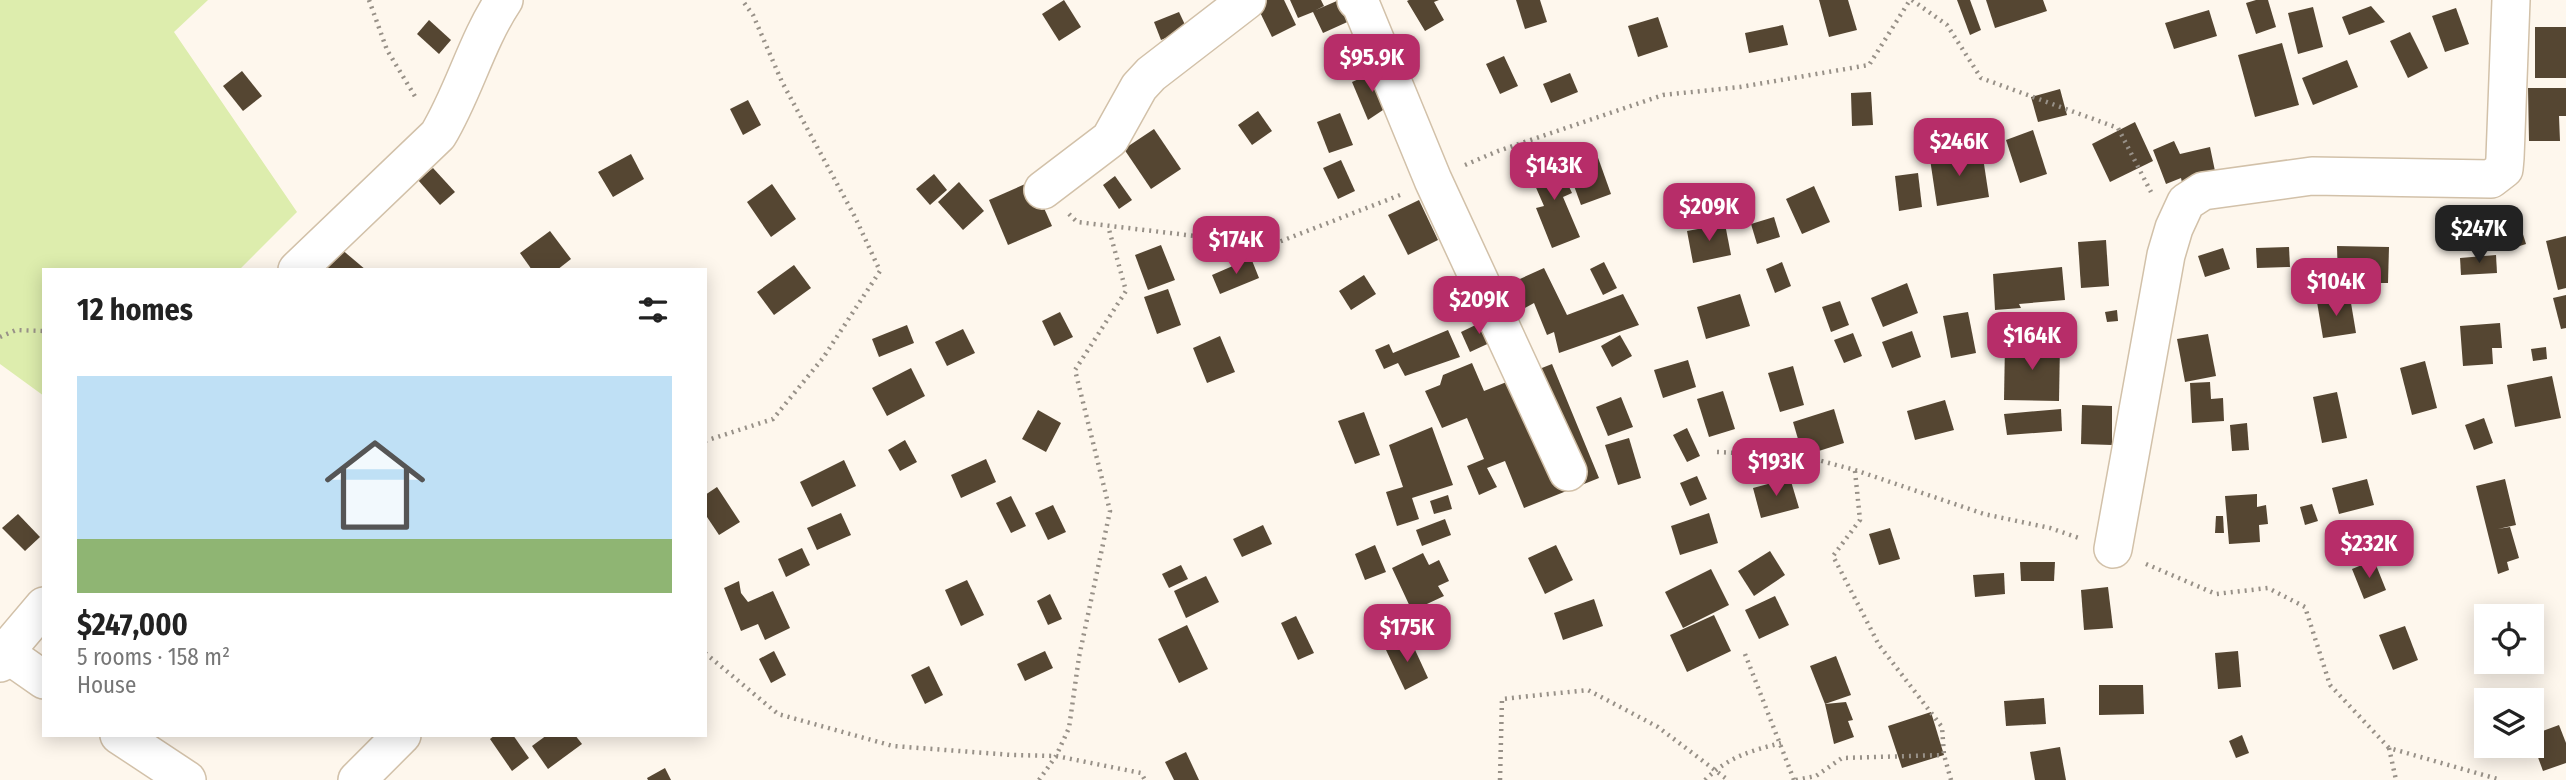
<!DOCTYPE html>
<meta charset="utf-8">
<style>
:root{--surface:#fff;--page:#f2f2f2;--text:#222;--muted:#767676;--accent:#b72d69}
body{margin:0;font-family:"Fira Sans Condensed",sans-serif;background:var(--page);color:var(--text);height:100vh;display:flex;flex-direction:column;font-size:26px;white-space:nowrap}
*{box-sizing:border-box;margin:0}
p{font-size:23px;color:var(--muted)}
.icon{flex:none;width:38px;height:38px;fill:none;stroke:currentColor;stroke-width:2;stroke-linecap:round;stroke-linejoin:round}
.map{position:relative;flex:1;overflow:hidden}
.sheet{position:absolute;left:42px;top:268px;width:665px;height:469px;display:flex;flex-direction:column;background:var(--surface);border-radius:0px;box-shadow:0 4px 18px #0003}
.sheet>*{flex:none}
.tools{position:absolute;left:2474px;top:604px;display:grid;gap:14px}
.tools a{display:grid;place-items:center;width:70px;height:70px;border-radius:0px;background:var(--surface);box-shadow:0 4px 18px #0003;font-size:35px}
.price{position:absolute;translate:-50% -60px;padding:0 16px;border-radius:14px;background:var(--accent);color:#fff;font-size:23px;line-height:46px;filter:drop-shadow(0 2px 4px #0008)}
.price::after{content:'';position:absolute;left:50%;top:42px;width:21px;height:16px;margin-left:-10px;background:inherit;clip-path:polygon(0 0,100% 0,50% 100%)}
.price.selected{background:#222;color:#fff}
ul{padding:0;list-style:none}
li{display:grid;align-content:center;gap:14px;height:371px;padding:0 35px}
li span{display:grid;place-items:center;height:217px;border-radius:0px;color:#555}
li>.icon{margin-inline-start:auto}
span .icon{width:126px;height:126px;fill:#fffc;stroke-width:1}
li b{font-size:30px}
h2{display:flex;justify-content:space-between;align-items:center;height:84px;padding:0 35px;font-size:30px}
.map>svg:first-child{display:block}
.green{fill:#ddedad}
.building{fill:#554632}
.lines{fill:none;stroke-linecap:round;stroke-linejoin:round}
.street-casing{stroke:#d2c1a9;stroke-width:40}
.path{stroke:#989188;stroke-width:4.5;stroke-dasharray:2 5;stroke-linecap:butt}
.street{stroke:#fff;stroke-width:37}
</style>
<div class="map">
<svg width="2566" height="780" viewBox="0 0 2566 780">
<rect width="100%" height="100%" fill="#fef7ed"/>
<!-- green -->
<path class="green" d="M0 0H208L174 32 297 212 240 269 44 270V396L0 364Z"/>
<!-- building -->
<g class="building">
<path d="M1064 0 1081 27 1059 41 1042 14Z"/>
<path d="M1254 0H1284L1296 25 1272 37Z"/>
<path d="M1290 0H1321L1324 6 1316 10 1339 0 1354 19 1323 33 1313 12 1298 18Z"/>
<path d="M1409 0H1439L1434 2 1444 20 1425 31 1407 1Z"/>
<path d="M1516 0H1540L1547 22 1525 29Z"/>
<path d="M1819 0H1848L1857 30 1829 37Z"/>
<path d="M1957 0H1970L1981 30 1970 35Z"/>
<path d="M1986 0H2043L2047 11 1995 28Z"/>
<path d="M2256 0H2268L2276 27 2256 34 2246 3Z"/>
<path d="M2371 6 2385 22 2349 35 2342 17Z"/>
<path d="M2313 7 2323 47 2298 54 2288 13Z"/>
<path d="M2456 8 2469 44 2445 52 2432 16Z"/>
<path d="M2209 10 2217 36 2174 49 2165 23Z"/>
<path d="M1179 12 1187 29 1161 40 1154 22Z"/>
<path d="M1658 17 1668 47 1638 57 1628 26Z"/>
<path d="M429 20 451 40 439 54 417 34Z"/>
<path d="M1783 25 1788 45 1749 53 1745 33Z"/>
<rect x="2535" y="27" width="31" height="51"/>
<path d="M2410 32 2428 68 2408 78 2390 41Z"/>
<path d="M2282 43 2299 105 2255 117 2238 55Z"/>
<path d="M1504 56 1518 86 1500 94 1486 64Z"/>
<path d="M2347 60 2358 87 2313 105 2302 78Z"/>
<path d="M1379 70 1392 104 1368 120 1352 82Z"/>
<path d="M242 71 262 96 243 111 223 86Z"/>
<path d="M1570 73 1578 92 1551 103 1543 84Z"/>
<path d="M2528 88H2566V116H2559L2560 141H2529Z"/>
<path d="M2060 89 2067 115 2038 122 2031 97Z"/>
<path d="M1871 92 1873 125 1852 126 1851 93Z"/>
<path d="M748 100 761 125 743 135 730 109Z"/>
<path d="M1258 111 1272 131 1252 145 1238 125Z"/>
<path d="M1340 113 1353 145 1329 153 1317 122Z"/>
<path d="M2135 122 2153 161 2110 182 2092 144Z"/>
<path d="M1154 129 1181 169 1151 189 1124 149Z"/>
<path d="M2033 130 2047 174 2020 183 2006 140Z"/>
<path d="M2174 141 2180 154 2210 147 2220 195 2186 202 2181 178 2166 184 2153 150Z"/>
<path d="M1982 151 1989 197 1937 206 1930 159Z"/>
<path d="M1596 152 1611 194 1581 205 1566 164Z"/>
<path d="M631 154 644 179 613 197 598 172Z"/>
<path d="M1554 155 1572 193 1563 197 1580 237 1552 248 1536 208 1544 206 1527 167Z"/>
<path d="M1341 160 1355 191 1338 199 1323 168Z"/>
<path d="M433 168 455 192 440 205 418 180Z"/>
<path d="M1918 173 1922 207 1899 211 1895 176Z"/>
<path d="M934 174 947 190 930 205 916 189Z"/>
<path d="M1115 176 1132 200 1119 209 1103 185Z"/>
<path d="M1032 181 1052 226 1008 245 989 200Z"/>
<path d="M959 182 984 211 963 230 938 202Z"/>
<path d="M772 184 796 219 771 237 747 202Z"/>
<path d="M1814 186 1830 222 1802 234 1786 199Z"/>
<path d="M1419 200 1438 240 1408 255 1388 215Z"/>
<path d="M2516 212 2526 244 2507 250 2496 220Z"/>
<path d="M1774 217 1780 237 1757 244 1751 224Z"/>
<path d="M1725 224 1731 255 1693 263 1687 231Z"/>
<path d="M550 231 571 259 557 270H532L520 253Z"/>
<path d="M2566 236V288L2558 290 2546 241Z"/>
<path d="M2106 240 2109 286 2081 288 2078 242Z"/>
<path d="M1161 245 1175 280 1148 290 1135 255Z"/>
<path d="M2337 246 2389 247 2388 283H2338Z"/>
<path d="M2289 247 2290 267 2257 268 2256 248Z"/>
<path d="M340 248 366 270H322Z"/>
<path d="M2223 248 2230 269 2205 277 2198 256Z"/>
<path d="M2496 255 2497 273 2461 275 2460 258Z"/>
<path d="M1251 258 1259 278 1220 294 1212 275Z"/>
<path d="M1604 262 1617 288 1603 295 1590 269Z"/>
<path d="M1782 262 1791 286 1775 293 1766 269Z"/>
<path d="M794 265 811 288 774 315 757 292Z"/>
<path d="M2062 267 2065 300 2019 304 2021 308 1995 310 1993 274Z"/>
<path d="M1544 268 1567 315 1623 294 1639 325 1559 353 1554 332 1547 335 1534 303 1523 309 1511 283Z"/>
<path d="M1364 275 1376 294 1351 310 1339 291Z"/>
<path d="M1907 283 1918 313 1883 327 1871 298Z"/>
<path d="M1168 289 1181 325 1157 334 1144 297Z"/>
<path d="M1740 294 1750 326 1706 339 1697 307Z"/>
<path d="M2566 295V328L2561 329 2553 298Z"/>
<path d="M2350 297 2356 333 2323 338 2317 302Z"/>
<path d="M1840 301 1849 325 1831 332 1822 307Z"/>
<path d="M2117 310 2118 321 2107 322 2105 312Z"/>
<path d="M1060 312 1073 337 1054 346 1042 321Z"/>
<path d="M1968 312 1976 353 1951 358 1943 316Z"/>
<path d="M1488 319 1496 340 1470 352 1461 332Z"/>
<path d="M2500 323 2502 348H2492L2493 364 2463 366 2460 326Z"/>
<path d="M907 325 914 343 879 357 872 339Z"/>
<path d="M963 329 975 353 947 366 935 342Z"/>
<path d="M1448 330 1460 357 1405 376 1398 363 1384 369 1375 350 1389 344 1393 353Z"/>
<path d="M1912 331 1921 357 1892 368 1882 342Z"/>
<path d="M1853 333 1862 356 1844 363 1834 340Z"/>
<path d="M2208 334 2216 376 2185 382 2177 339Z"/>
<path d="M1620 335 1632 356 1612 367 1601 346Z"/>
<path d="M1220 336 1235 372 1207 383 1193 348Z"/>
<path d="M2005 343 2060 344 2059 401 2004 400Z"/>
<path d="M2546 347 2547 359 2533 361 2531 349Z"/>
<path d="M1688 360 1696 387 1663 398 1654 370Z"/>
<path d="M2425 361 2437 408 2412 415 2400 368Z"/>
<path d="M1472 363 1484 391 1552 364 1599 478 1524 508 1505 461 1487 468 1497 487 1479 495 1467 466 1484 459 1467 418 1442 428 1425 391 1440 385 1443 375Z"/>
<path d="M1793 366 1804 405 1780 412 1768 373Z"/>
<path d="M911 368 925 396 887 416 872 388Z"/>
<path d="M2552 376 2561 418 2515 427 2507 385Z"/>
<path d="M2210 382 2211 399 2223 398 2224 421 2192 423 2190 383Z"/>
<path d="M1723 391 1735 429 1709 437 1697 399Z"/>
<path d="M2337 392 2347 438 2322 443 2313 397Z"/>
<path d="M1621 397 1633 427 1608 436 1596 407Z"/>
<path d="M1945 400 1954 430 1915 440 1907 411Z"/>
<path d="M2082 405 2112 406V445L2081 444Z"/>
<path d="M1834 409 1844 443 1803 456 1793 422Z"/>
<path d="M2061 409 2062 431 2007 435 2004 414Z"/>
<path d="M1038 410 1061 423 1046 452 1022 439Z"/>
<path d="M1364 412 1380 455 1355 464 1338 421Z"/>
<path d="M2484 418 2493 443 2474 450 2465 425Z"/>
<path d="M2247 423 2249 450 2232 451 2230 425Z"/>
<path d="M1432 427 1453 485 1412 498 1419 519 1397 526 1386 492 1403 487 1389 445Z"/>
<path d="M1687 428 1700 456 1687 462 1673 435Z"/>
<path d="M1629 438 1641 478 1618 485 1605 445Z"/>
<path d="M905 440 917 462 900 471 888 450Z"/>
<path d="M986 459 996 482 961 498 951 475Z"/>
<path d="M844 460 856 486 812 507 800 482Z"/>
<path d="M1697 476 1707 499 1690 506 1680 483Z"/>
<path d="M1790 478 1799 508 1761 518 1753 488Z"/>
<path d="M2367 479 2374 505 2339 514 2332 488Z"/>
<path d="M2505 479 2516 525 2498 529 2510 527 2519 558 2507 562 2509 570 2498 574 2476 486Z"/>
<path d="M717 487 740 522 719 535 705 514V495Z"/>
<path d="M2257 494V507L2266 505 2268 524 2259 525 2260 542 2229 544 2225 496Z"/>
<path d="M1448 495 1452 509 1434 514 1430 501Z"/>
<path d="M1011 496 1026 526 1011 533 996 503Z"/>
<path d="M2312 504 2318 521 2305 525 2300 507Z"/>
<path d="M1053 505 1066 532 1048 540 1035 513Z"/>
<path d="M841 513 851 535 817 550 807 528Z"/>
<path d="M1709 513 1718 543 1680 555 1671 526Z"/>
<path d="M18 514 40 537 25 551 2 528Z"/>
<path d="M2216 516H2223L2224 533H2215Z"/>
<path d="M1445 519 1451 535 1422 546 1416 530Z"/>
<path d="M1263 525 1272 544 1242 557 1233 539Z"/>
<path d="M1890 528 1900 559 1879 565 1869 534Z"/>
<path d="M1375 545 1386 572 1365 580 1355 554Z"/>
<path d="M1556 545 1573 580 1545 594 1528 558Z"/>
<path d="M802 548 810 565 786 577 778 559Z"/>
<path d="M1770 551 1785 575 1754 596 1738 571Z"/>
<path d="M1423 553 1429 565 1439 560 1449 581 1438 586 1444 596 1412 611 1392 568Z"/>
<path d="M2374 560 2386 590 2364 599 2352 569Z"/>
<path d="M2020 562H2055L2054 581H2021Z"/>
<path d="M1181 565 1188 579 1169 588 1162 574Z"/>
<path d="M1711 569 1729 605 1683 628 1665 592Z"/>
<path d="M2004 573 2005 594 1975 597 1973 575Z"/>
<path d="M1206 576 1219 602 1186 618 1174 591Z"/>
<path d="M967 580 984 615 961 626 945 590Z"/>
<path d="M739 581 741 593 748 602 773 591 790 628 765 640 758 624 741 631 724 588Z"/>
<path d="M2108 587 2113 628 2084 630 2081 590Z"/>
<path d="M1050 594 1062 619 1048 625 1037 601Z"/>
<path d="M1775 596 1789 625 1759 639 1745 610Z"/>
<path d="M1594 599 1603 626 1563 640 1554 613Z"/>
<path d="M1714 615 1731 651 1687 672 1670 635Z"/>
<path d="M1296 616 1314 653 1298 660 1281 623Z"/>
<path d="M1187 625 1208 669 1179 683 1158 639Z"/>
<path d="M2405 626 2418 660 2393 670 2379 635Z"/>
<path d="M1410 639 1428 678 1405 690 1386 650Z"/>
<path d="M774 651 786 675 771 683 759 659Z"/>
<path d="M1045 651 1053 668 1025 681 1017 664Z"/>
<path d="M2238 651 2241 687 2218 689 2215 653Z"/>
<path d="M1836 656 1851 695 1825 704 1810 666Z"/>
<path d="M929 666 943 695 925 704 911 675Z"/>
<path d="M2099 685H2143L2144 714 2099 715Z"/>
<path d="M2044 698 2046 724 2006 726 2004 701Z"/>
<path d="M1846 702 1853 720 1848 721 1854 737 1834 744 1825 704Z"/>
<path d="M1931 712 1944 755 1902 768 1888 726Z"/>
<path d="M2559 725 2566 743V763L2543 771 2532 741V735Z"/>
<path d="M495 735H513L529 758 512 771 490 739Z"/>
<path d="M547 735H575L582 744 548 769 532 746Z"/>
<path d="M2242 735 2249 753 2236 758 2229 741Z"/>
<path d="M2060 747 2066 780H2035L2030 752Z"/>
<path d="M1186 752 1199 780H1174L1165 762Z"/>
<path d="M665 768 671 780H648L647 778Z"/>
</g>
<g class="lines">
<!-- street casing -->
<g class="street-casing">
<g id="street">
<path d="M1356 0 1361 5 1433 180 1568 472"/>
<path d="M1043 190 1110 139 1139 87 1151 74 1247 0"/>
<path d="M297 270 438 135C464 92 476 42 504 0"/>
<path d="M2113 549 2166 255 2174 228 2186 202 2203 191 2312 176 2491 179 2504 169 2505 158 2511 0"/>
<path d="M0 649 44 680"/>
<path d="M0 663 5 652 44 606"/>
<path d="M119 735 187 780"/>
<path d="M357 780 402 735"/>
</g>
</g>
<!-- path -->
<g class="path">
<path d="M369 0 387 50 416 98"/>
<path d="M1912 0 1947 25 1981 78 2118 128 2151 192"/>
<path d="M1465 165 1498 151 1663 95 1740 87 1869 65 1910 0"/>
<path d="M1069 214 1077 222 1271 245 1400 195"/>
<path d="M0 337 16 330 44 331"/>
<path d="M705 441 773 419 823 358 880 271 855 217 782 82 753 15 742 0"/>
<path d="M1717 452 1803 456 1855 470 1984 514 2050 528 2079 538"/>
<path d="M1855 471 1860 520 1833 556 1879 645 1942 727 1944 755 1951 780"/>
<path d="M2146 564 2216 594 2268 588 2305 607 2330 685 2389 748 2501 780"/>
<path d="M705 653 778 714 893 746 1012 755 1056 756 1141 773 1145 780"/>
<path d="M1745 654 1794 780"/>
<path d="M2389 748 2396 780"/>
<path d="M1039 780 1056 756 1069 728 1079 657 1110 511 1075 370 1126 291 1108 226"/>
<path d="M1500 780 1502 699 1588 690 1658 727 1728 780"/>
<path d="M1705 780C1728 757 1750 751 1781 743"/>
<path d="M1796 780 1816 776 1842 758 1944 755"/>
</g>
<!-- street -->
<use href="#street" class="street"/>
</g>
</svg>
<div class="tools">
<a><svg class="icon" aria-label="locate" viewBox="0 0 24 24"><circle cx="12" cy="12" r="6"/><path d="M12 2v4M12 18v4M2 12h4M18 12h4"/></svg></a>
<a><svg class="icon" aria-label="layers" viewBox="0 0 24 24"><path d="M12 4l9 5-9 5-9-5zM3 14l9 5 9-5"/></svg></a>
</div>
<b class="price" style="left:1372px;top:94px">$95.9K</b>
<b class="price" style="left:1959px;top:178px">$246K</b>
<b class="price" style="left:1554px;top:202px">$143K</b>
<b class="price" style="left:1709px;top:243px">$209K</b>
<b class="price selected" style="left:2479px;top:265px">$247K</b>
<b class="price" style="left:1236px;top:276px">$174K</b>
<b class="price" style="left:2336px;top:318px">$104K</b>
<b class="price" style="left:1479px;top:336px">$209K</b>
<b class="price" style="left:2032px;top:372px">$164K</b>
<b class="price" style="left:1776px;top:498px">$193K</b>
<b class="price" style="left:2369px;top:580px">$232K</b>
<b class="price" style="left:1407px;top:664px">$175K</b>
<section class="sheet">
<h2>12 homes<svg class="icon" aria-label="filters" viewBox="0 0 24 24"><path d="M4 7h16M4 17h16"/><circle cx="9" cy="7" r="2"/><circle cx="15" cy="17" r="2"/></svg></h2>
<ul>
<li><span style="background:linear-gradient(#bfe0f5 75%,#8fb573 0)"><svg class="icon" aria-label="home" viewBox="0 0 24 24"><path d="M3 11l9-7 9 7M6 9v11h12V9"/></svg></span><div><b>$247,000</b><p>5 rooms · 158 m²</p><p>House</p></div></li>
</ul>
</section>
</div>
